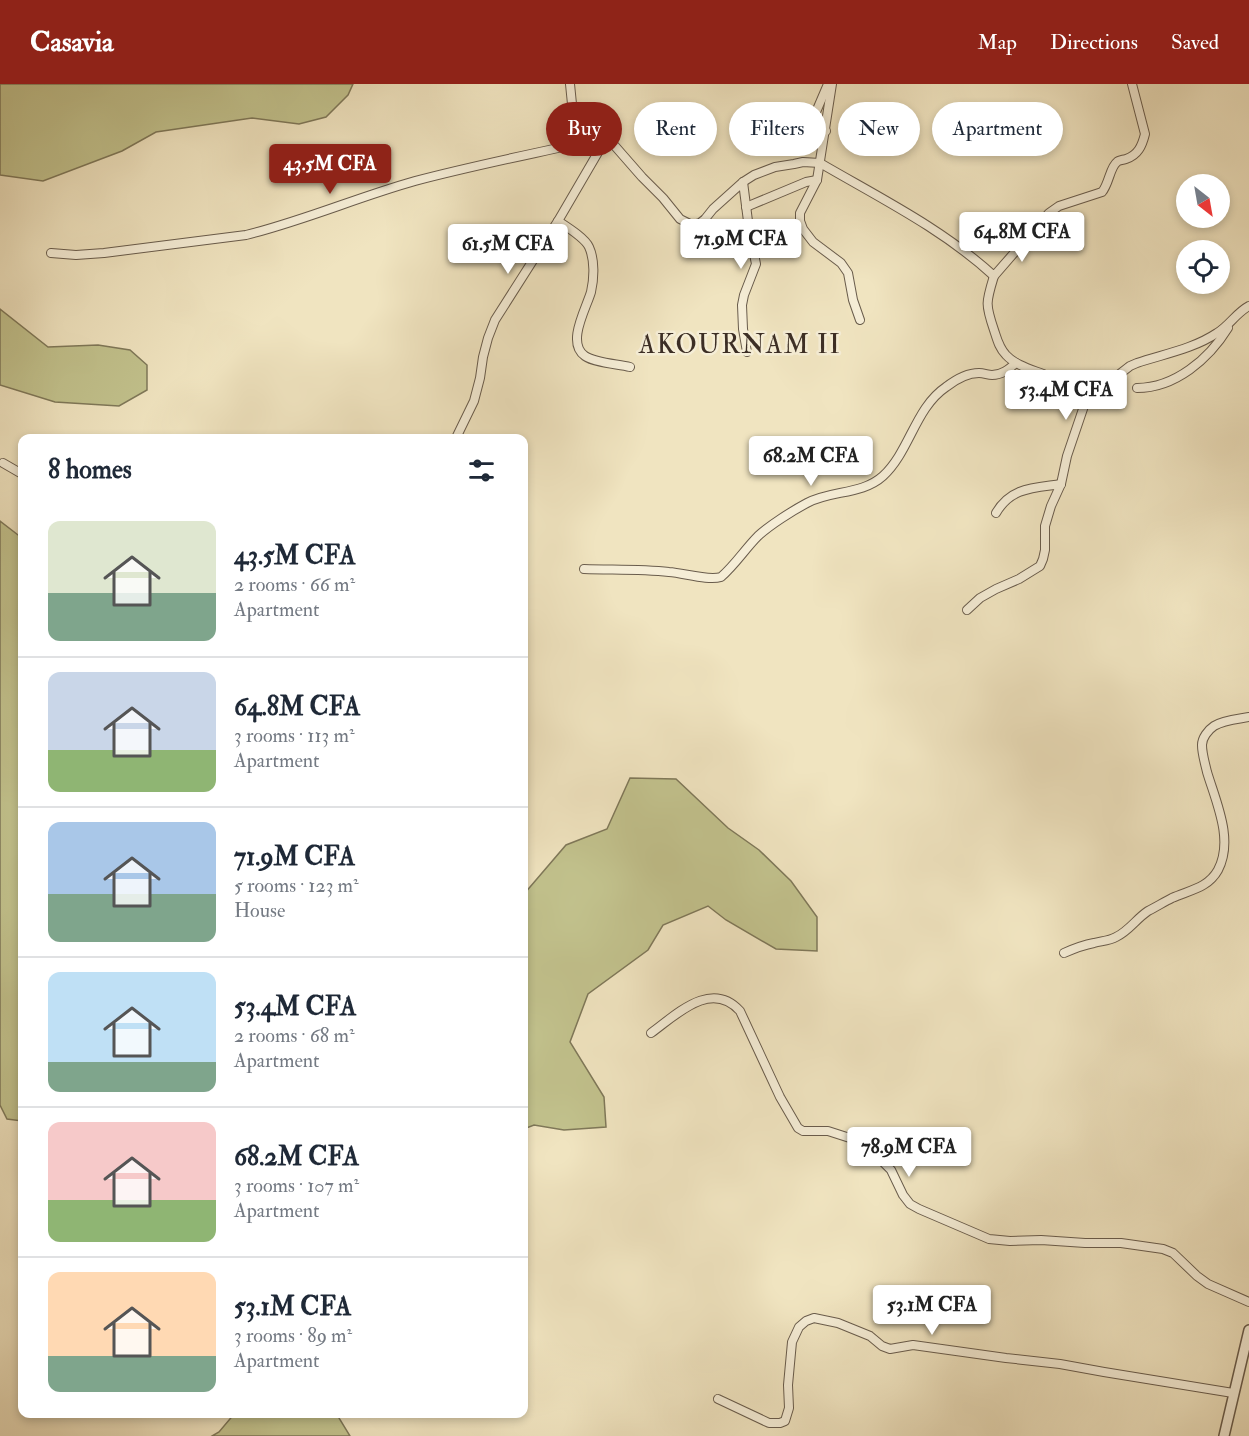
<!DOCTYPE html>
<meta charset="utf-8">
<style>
:root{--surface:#fff;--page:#f6f6f7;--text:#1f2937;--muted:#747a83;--line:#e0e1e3;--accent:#8f2418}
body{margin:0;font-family:"IM FELL Double Pica",serif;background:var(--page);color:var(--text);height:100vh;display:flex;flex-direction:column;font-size:22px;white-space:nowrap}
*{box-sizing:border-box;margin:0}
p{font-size:20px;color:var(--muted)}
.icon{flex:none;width:33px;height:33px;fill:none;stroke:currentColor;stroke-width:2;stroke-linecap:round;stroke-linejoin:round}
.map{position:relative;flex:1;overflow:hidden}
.sheet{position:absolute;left:18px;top:350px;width:510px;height:984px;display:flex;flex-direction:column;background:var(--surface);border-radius:12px;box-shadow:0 3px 9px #0003}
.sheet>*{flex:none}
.top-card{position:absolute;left:546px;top:18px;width:570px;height:54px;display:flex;gap:12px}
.needle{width:39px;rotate:149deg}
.controls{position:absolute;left:1176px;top:90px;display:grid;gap:12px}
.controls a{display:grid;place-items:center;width:54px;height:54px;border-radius:50%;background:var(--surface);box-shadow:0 3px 9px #0003;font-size:30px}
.price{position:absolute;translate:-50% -51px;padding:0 14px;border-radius:6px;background:#fff;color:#222;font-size:20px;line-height:39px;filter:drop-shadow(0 2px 3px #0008)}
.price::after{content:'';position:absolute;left:50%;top:36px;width:18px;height:14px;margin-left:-9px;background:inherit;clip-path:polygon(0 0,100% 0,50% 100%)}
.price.selected{background:var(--accent);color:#fff}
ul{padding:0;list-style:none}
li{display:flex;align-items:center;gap:18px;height:150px;padding:0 30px}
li+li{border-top:2px solid var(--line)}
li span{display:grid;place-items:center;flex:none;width:168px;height:120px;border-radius:12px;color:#555}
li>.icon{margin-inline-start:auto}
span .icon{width:72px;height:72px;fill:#fffc;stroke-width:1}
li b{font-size:26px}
h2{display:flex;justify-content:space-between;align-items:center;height:72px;padding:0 30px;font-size:26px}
.tag{padding:0 21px;border-radius:27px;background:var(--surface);box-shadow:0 3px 9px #0003;font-size:21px;line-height:54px}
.tag.selected{background:var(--accent);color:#fff}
header{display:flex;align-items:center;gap:36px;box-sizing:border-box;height:84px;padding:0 30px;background:var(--accent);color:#fff}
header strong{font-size:28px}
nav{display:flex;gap:33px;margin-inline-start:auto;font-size:21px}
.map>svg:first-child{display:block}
.green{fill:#c2c28d;stroke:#7f7859;stroke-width:1.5}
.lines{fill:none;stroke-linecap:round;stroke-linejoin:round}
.minor-casing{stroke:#695c4c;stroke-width:10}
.tertiary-casing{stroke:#695c4c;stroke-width:12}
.minor{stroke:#f5edd6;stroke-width:8}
.tertiary{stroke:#f5edd6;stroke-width:9}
.labels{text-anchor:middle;stroke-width:5;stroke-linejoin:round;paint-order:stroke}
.quarter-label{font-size:26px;letter-spacing:1.5px;fill:#3c2e25;stroke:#f5edd6}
</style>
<header>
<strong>Casavia</strong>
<nav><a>Map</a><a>Directions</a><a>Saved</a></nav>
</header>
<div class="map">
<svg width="1249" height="1352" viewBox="0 0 1249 1352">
<rect width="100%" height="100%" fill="#f0e4c0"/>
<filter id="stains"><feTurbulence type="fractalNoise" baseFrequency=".00333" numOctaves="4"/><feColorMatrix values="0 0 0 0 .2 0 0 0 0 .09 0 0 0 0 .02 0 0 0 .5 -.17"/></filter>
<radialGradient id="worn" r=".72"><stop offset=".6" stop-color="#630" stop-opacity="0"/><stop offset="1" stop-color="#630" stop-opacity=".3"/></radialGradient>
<!-- green -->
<g class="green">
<path d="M0 0H353L348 11 326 33 299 40 252 34 156 48 122 67 43 97 0 91Z"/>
<path d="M0 225 48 263 98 261 130 266 147 281V306L119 322 55 318 0 301Z"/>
<path d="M0 437 22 454V1037L7 1035 0 1021Z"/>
<path d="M630 694 676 695 728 744 759 766 791 797 817 833V867L776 865 726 836 708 822 663 841 648 866 588 910 570 958 604 1013 606 1043 564 1046 534 1041 524 1045V810L566 761 607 745Z"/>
<path d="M235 1329H336L350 1352H212L219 1348Z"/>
</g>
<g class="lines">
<!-- minor casing -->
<g class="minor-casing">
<g id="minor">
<path d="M570 0 576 60"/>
<path d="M832 0 817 96 800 129V137L803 145 813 158 841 179 848 189 853 216 860 236"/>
<path d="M816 28 828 0"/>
<path d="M772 33 795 47H826"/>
<path d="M607 53 642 93 663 114 680 135 692 141 700 139 705 135 713 125 743 98 754 91 775 83 794 80 803 78 820 79C880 114 943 145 994 192L1049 129 1059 122 1102 108C1109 100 1110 83 1117 78 1119 76 1123 76 1126 75 1138 71 1142 62 1145 50L1132 0"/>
<path d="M743 98 749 145 756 180 744 211 742 221 743 245 747 268"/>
<path d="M746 123 806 98 817 96"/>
<path d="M558 137C567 143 585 154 589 163 595 176 594 195 591 208 586 225 566 259 585 272 595 279 618 280 630 283"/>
<path d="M51 169 76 171 104 169 246 151C303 137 358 113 415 97 479 80 543 68 607 53"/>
<path d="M994 192C986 218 985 220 994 246 997 255 999 264 1006 271 1016 282 1034 286 1048 292 1062 298 1076 306 1090 313"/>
<path d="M1137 304C1175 304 1209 275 1228 244"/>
<path d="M456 354 474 317 480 294 483 273 488 254 495 236 558 137 607 53"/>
<path d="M3 379 22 390"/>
<path d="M996 429C1011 403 1034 404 1061 400"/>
<path d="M584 485C612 486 641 485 669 488 684 489 708 497 721 493 735 481 745 465 758 452 770 441 792 427 807 419 831 406 862 411 883 392 910 367 915 324 946 303 955 296 967 289 979 289 984 289 988 291 992 291 1002 291 1009 285 1016 279"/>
<path d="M967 526 980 514 996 505 1019 495 1040 482 1043 475 1045 466V442L1051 422 1061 400 1067 372 1085 319 1090 313 1130 282 1137 279C1164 270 1193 265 1217 249 1229 242 1236 229 1249 222"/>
<path d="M1064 869C1073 865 1083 861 1094 859 1101 857 1109 857 1116 853 1129 847 1136 835 1148 827 1156 823 1164 818 1172 814 1190 806 1208 804 1218 786 1234 756 1216 718 1207 688 1205 679 1202 670 1202 661 1202 654 1208 646 1214 642 1223 636 1238 635 1249 633"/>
<path d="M651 949C676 931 711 895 740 927L780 1013 798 1044 803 1047H828L856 1056 869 1064 891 1086 903 1111 910 1120 919 1125 989 1155 1010 1157 1041 1156 1085 1159H1121L1163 1165 1173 1169 1197 1192 1208 1200 1249 1218"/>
<path d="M718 1315 769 1339H780L785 1337 789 1324 788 1301 792 1258 799 1243 806 1237 814 1234 838 1239 870 1252 882 1262 890 1265 913 1261 1006 1274 1060 1280 1104 1288 1233 1309"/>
</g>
</g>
<!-- tertiary casing -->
<g class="tertiary-casing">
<path id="tertiary" d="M1224 1352 1249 1246"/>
</g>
<!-- minor -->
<use href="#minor" class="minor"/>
<!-- tertiary -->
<use href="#tertiary" class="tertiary"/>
</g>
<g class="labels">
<!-- quarter labels -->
<g class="quarter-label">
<text x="740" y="269">AKOURNAM II</text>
</g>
</g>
<rect width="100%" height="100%" filter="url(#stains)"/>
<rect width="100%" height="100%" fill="url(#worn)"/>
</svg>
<div class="controls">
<a><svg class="needle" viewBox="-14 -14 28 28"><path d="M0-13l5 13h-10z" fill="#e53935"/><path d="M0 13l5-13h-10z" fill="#747a83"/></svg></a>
<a><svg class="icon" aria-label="locate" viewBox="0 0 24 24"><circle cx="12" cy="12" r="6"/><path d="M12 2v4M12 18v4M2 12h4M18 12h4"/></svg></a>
</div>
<b class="price selected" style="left:330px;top:111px">43.5M CFA</b>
<b class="price" style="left:1022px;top:179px">64.8M CFA</b>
<b class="price" style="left:741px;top:186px">71.9M CFA</b>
<b class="price" style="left:508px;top:191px">61.5M CFA</b>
<b class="price" style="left:1066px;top:337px">53.4M CFA</b>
<b class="price" style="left:811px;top:403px">68.2M CFA</b>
<b class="price" style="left:909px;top:1094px">78.9M CFA</b>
<b class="price" style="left:932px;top:1252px">53.1M CFA</b>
<div class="top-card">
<a class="tag selected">Buy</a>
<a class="tag">Rent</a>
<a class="tag">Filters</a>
<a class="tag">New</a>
<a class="tag">Apartment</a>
</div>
<section class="sheet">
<h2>8 homes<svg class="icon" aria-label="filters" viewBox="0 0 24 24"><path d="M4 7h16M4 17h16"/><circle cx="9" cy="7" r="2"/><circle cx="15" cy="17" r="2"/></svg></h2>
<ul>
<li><span style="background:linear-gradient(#dfe7d0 60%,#7fa58c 0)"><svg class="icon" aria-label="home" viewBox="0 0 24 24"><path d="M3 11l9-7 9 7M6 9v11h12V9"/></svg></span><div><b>43.5M CFA</b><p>2 rooms · 66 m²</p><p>Apartment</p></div></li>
<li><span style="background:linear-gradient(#c9d6e8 65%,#8fb573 0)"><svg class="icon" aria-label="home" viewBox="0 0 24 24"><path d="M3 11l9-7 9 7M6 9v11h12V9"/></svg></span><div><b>64.8M CFA</b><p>3 rooms · 113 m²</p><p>Apartment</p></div></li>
<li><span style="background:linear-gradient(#a9c7e8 60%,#7fa58c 0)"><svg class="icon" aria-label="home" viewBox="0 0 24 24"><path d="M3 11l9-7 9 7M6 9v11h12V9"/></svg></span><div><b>71.9M CFA</b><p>5 rooms · 123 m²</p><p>House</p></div></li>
<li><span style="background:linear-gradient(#bfe0f5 75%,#7fa58c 0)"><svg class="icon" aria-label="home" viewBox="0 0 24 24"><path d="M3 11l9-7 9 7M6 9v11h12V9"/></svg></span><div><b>53.4M CFA</b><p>2 rooms · 68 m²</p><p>Apartment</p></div></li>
<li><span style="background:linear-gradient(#f6c9c9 65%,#8fb573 0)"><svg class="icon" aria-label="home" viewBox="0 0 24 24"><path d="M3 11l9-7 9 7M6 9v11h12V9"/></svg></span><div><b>68.2M CFA</b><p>3 rooms · 107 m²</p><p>Apartment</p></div></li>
<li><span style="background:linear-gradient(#ffd9b3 70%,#7fa58c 0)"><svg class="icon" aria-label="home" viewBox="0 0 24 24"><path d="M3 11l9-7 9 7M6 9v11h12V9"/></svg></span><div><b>53.1M CFA</b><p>3 rooms · 89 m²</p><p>Apartment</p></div></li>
</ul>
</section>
</div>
